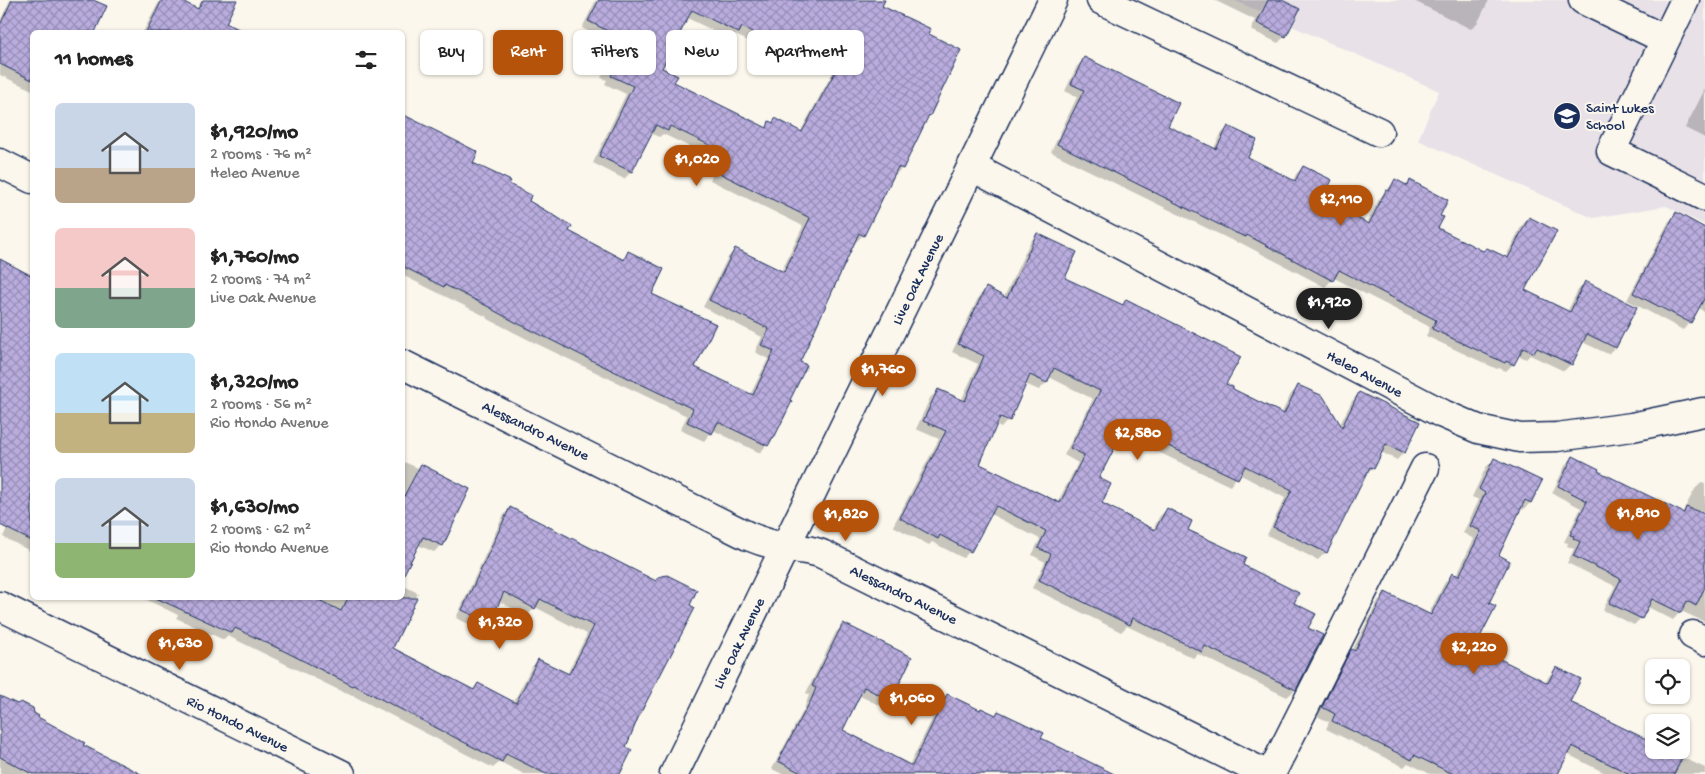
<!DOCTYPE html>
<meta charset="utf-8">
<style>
:root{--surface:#fff;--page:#f2f2f2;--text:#222;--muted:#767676;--accent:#b45309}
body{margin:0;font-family:"Gochi Hand",sans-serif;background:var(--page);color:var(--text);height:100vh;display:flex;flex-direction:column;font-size:19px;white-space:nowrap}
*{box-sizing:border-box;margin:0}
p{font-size:16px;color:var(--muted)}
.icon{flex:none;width:28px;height:28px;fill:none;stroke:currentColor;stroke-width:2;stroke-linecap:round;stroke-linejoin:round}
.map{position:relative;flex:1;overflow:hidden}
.drawer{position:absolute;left:30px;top:30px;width:375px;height:570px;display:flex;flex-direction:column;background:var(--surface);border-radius:8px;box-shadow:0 1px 4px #0004}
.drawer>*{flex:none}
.hud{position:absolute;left:420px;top:30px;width:475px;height:45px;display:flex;gap:10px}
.tools{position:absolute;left:1645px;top:659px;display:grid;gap:10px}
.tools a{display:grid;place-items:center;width:45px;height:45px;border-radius:8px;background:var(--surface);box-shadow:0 1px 4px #0004;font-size:25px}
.price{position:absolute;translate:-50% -42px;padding:0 11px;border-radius:18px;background:var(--accent);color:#fff;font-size:16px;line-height:32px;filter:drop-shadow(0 1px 2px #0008)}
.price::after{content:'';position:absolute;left:50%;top:30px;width:15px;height:11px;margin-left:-8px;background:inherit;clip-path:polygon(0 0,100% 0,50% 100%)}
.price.selected{background:#222;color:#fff}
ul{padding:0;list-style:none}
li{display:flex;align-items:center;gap:15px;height:125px;padding:0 25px}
li span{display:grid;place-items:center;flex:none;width:140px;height:100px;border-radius:8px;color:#555}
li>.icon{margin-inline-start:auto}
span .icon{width:60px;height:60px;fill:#fffc;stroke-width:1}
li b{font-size:21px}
h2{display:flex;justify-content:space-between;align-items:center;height:60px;padding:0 25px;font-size:21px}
.chip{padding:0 18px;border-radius:8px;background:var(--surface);box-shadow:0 1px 4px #0004;font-size:18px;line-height:45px}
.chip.selected{background:var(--accent);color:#fff}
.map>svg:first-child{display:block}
.built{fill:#e8e1e8}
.shadow{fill:#0003;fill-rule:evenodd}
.building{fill:url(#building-cross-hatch);stroke:#1b2f5e;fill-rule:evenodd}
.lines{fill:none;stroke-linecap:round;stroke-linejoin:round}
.minor-casing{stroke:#1b2f5e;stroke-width:31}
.minor{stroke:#fbf7ec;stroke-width:28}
.labels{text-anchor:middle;stroke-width:4;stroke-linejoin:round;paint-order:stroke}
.poi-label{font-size:15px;fill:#1b2f5e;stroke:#fbf7ec;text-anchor:start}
.street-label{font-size:15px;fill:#1b2f5e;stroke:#fbf7ec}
</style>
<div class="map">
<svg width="1705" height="774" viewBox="0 0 1705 774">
<defs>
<pattern id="building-cross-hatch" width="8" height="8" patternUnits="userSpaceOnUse" patternTransform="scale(1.25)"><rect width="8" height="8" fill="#baadde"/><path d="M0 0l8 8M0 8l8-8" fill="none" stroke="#968db7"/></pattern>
</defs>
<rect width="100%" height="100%" fill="#fbf7ec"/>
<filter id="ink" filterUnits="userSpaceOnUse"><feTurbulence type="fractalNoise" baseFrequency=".02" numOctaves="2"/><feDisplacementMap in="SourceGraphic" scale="10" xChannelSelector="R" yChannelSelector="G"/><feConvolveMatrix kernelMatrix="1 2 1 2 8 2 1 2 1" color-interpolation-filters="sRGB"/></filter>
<g filter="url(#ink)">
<!-- built -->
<path class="built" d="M1233 0H1705V225L1666 206 1593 218 1418 140 1439 91Z"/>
<!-- shadow -->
<g class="shadow">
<path d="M10 0H90L106 7 94 32H32V90L0 75V21Z"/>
<path d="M160 0H177L196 9 203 0H236L219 32H143Z"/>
<path d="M596 0H867L927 35 960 50 929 115 925 120 902 168 894 176 893 175 863 235 855 243 854 242 798 362 788 401 773 437 760 453 713 430 704 441 680 430 687 416 531 341 486 318 487 317 402 275V115L471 164 508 184 567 232 622 260 629 253 650 294 693 368 750 395 768 359 755 352 762 337 703 307 728 257 735 250 781 272 803 226 710 180 719 161 663 134 659 137 650 133 631 172 624 179 593 163 626 94 605 84 607 80 601 78 617 47 582 28ZM687 18 731 39 735 35 761 47 768 40 834 70 800 132 775 120 765 128 673 82 661 69Z"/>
<path d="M1214 0H1279L1285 36 1278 43 1251 30 1255 20Z"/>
<path d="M1412 0H1489L1478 22 1471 29Z"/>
<path d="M1084 59 1166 126 1213 150 1221 134 1228 127 1247 158 1293 181 1296 174 1303 167 1320 201 1366 225 1379 199 1395 181 1406 186 1410 182 1439 217 1436 229 1483 252 1505 258 1522 225 1529 218 1524 291 1567 312 1578 290 1585 283 1615 347 1608 354 1582 342 1571 364 1564 371 1530 355 1526 359 1518 355 1513 364 1506 371 1499 368 1497 369 1426 336 1430 327 1334 278 1325 287 1239 242 1238 243 1229 239 1051 152 1077 97 1065 91 1077 66Z"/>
<path d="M1705 89V138L1685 128Z"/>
<path d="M1676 214 1705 229V313L1698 307 1690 322 1683 330 1627 300 1669 221Z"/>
<path d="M1037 234 1063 278 1122 306 1126 301 1231 390 1281 414 1291 394 1299 386 1339 426 1352 401 1359 393 1404 452 1397 460 1381 452 1373 468 1365 475 1326 552 1318 560 1267 535 1285 498 1239 474 1230 486 1120 434 1097 479 1100 503 1153 530 1159 517 1167 509 1186 531 1241 565 1293 604 1307 629 1322 636 1295 690 1287 697 1198 654 1193 658 1127 626 1121 632 1032 588 1045 562 1032 555 1040 539 990 514 970 551 963 558 932 542 929 545 893 526 939 439 916 429 930 398 938 390 961 401 978 364 952 352 979 296 986 289 1004 297 1030 242ZM1049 377 1093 399 1064 455 1078 463 1057 503 979 464 995 425 1001 428 1008 420 1025 384 1039 390 1046 383Z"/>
<path d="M0 260 32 277V552L3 537 7 528 0 525Z"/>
<path d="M1573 457 1597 471 1682 513 1695 489 1702 482 1705 484V622L1681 611 1673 620 1646 606 1641 618 1634 625 1603 610 1615 586 1567 563 1574 549 1567 546 1568 543 1564 542 1581 508 1552 493 1566 464Z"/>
<path d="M1494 460 1530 503 1523 510 1520 509 1497 556 1488 603 1479 637 1484 653 1545 683 1549 676 1556 668 1569 702 1654 750H1667L1705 768V774H1607L1567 754 1557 774H1430L1408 763 1404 767 1326 729 1329 722 1315 715 1344 658 1352 651 1378 601 1385 593 1428 615 1445 582 1452 574 1456 576 1474 539 1463 533 1479 500 1472 497 1486 467Z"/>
<path d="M402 461 418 468 421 465 442 545 434 552 418 545 402 576Z"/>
<path d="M510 508 655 582 658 579 637 718 624 747 619 774H524L500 762 493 768 346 692 345 693 228 636 224 640 176 618 178 615 143 598H402V585L418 593 391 648 472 690 478 684 513 703 531 668 538 660 567 674 587 634 535 607 527 616 498 601 489 622 481 630 456 618 503 516Z"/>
<path d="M844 625 890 700 883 707 858 695 841 730 909 766 940 703 947 696 1040 738 1086 774H782L772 769 804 709 809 695 806 693 836 632Z"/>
<path d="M0 696 33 714 36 718 82 746 141 774H0Z"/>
</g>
<!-- building -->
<g class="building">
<path d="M12 0H93L107 6 95 32H32V80L0 64V25Z"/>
<path d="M162 0H180L198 9 203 0H237L226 23 245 32H146Z"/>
<path d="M599 0H885L882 6 931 29 929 34 961 50 930 116 929 115 903 169 898 167 864 236 859 233 800 362 807 365 790 400 792 401 774 438 773 437 768 446 718 422 712 434 687 422 693 409 601 365 515 322 493 310V309L445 285 444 287 402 266V114L478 152 473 163 511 181 509 184 531 195 529 201 572 226 569 231 624 260 628 251 664 269 652 294 716 324 695 367 753 395 774 351 761 345 769 329 709 300 735 248 784 272 810 218 717 172 726 153 670 126 668 131 656 125 632 172 599 156 633 86 611 76 613 72 608 70 624 39 588 21ZM692 10 739 33 742 27 769 41 774 32 840 63 802 132 775 118 773 123 769 121 767 128 674 82 678 76 662 68Z"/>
<path d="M1268 0H1282L1300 9 1286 37 1257 23Z"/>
<path d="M1084 57 1179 103 1168 126 1216 149 1228 126 1257 140 1248 157 1295 181 1303 166 1332 180 1322 200 1369 224 1386 190 1389 191 1395 179 1408 186 1410 180 1448 200 1440 216 1444 217 1438 228 1483 251 1487 248 1508 258 1529 217 1557 231 1525 290 1570 312 1585 281 1637 307 1616 348 1587 334 1572 365 1537 348 1534 353 1523 348 1514 365 1506 361 1505 363 1432 329 1436 320 1339 270 1333 281 1247 235 1246 237 1236 233 1057 144 1084 90 1071 84Z"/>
<path d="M1676 212 1705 228V297L1691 323 1633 293Z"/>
<path d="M1037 233 1077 252 1065 278 1123 305 1126 299 1241 357 1226 384 1233 387V389L1284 414 1298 385 1323 396 1342 427 1359 392 1420 422 1405 453 1386 444 1374 469 1370 467 1327 553 1273 527 1292 490 1245 466 1238 479 1126 426 1099 478 1111 484 1102 503 1155 530 1167 508 1192 521 1188 530 1246 557 1243 565 1299 593 1294 603 1316 614 1308 628 1323 635 1296 690 1205 646 1202 652 1133 618 1130 625 1039 580 1051 554 1038 548 1046 531 996 506 971 552 940 535 938 539 900 518 946 431 923 421 938 389 965 401 984 356 958 344 986 287 1007 298ZM1054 368 1100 391 1070 448 1084 455 1060 503 980 464 1000 417 1010 421 1030 375 1047 383Z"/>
<path d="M0 259 32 276V541L0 525Z"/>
<path d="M1573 456 1599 469 1598 471 1684 513 1686 507 1705 514V587L1696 606 1687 601 1681 613 1652 599 1642 619 1609 603 1621 579 1573 556 1580 542 1573 538 1574 536 1570 535 1587 501 1558 486Z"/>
<path d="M1494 458 1542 481 1531 503 1525 500 1499 555 1510 561 1489 603 1496 606 1480 637 1491 642 1486 652 1548 683 1556 667 1581 679 1570 702 1646 739 1647 738 1654 741V750H1672L1683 756 1674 774H1630L1572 746 1558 774H1453L1414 755 1412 760 1332 721 1335 714 1322 707 1351 649 1355 651 1385 592 1431 615 1452 573 1459 576 1481 531 1470 526 1485 493 1479 489Z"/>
<path d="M421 464 470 489 443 546 423 537 402 578V500Z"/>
<path d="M510 507 656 581 658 577 667 575 697 590 690 605 695 608 638 718 626 747 632 750 620 774H546L506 754 502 762 354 685 353 686 286 652 235 628 232 633 156 598H315L341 611 348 598H417L393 648 474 690 478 683 516 703 538 659 569 674 594 626 540 599 535 609 504 592 490 623 462 610Z"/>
<path d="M843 623 912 657 891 701 864 687 843 730 912 766 947 694 980 710 981 708 996 715 998 711 1044 733 1041 738 1114 774H803L778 761 811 700 816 688 812 686Z"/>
<path d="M0 696 17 704 21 702 33 708 34 713 39 716 38 717 85 743 83 745 141 774H32L0 757Z"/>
</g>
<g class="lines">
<!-- minor casing -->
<g class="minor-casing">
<g id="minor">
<path d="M1101 0 1379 132"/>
<path d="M1583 0 1664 39"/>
<path d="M1685 0 1611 151 1705 197"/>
<path d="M0 163 32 179"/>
<path d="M972 167 1443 414 1478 429 1520 438 1557 437 1632 427 1703 412"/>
<path d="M402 364 748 536C760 541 773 545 786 547 799 550 812 549 824 555L1266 774"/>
<path d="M0 606 341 774"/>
<path d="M1693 635 1705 641"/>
<path d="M674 774 1053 0"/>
<path d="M1271 774 1425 468"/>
</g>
</g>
<!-- minor -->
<use href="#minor" class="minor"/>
</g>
</g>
<!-- icons -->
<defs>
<g id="school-disc" transform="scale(1.4375)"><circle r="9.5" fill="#1b2f5e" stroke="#fbf7ec"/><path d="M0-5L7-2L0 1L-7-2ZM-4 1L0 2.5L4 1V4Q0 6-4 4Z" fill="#fff"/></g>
</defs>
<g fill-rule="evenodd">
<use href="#school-disc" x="1567" y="116"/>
</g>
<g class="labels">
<!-- poi labels -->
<g class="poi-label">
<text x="1586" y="112">Saint Lukes<tspan x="1586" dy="17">School</tspan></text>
</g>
<!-- street labels -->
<g class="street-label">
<text transform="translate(917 279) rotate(-64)" y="5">Live Oak Avenue</text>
<text transform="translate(1365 373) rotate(28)" y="5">Heleo Avenue</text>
<text transform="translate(536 430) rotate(26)" y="5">Alessandro Avenue</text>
<text transform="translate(904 594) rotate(26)" y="5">Alessandro Avenue</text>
<text transform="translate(738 643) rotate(-64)" y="5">Live Oak Avenue</text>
<text transform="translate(238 723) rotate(26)" y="5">Rio Hondo Avenue</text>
</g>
</g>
</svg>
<div class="tools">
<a><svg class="icon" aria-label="locate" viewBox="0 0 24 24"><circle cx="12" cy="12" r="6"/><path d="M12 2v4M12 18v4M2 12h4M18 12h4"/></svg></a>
<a><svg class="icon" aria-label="layers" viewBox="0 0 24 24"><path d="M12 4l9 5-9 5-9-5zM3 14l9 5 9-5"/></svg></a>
</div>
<b class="price" style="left:697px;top:187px">$1,020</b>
<b class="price" style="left:1341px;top:227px">$2,110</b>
<b class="price selected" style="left:1329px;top:330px">$1,920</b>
<b class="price" style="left:883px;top:397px">$1,760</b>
<b class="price" style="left:1138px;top:461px">$2,580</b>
<b class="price" style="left:1638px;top:541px">$1,810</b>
<b class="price" style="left:846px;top:542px">$1,820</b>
<b class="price" style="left:500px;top:650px">$1,320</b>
<b class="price" style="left:180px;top:671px">$1,630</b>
<b class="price" style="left:1474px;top:675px">$2,220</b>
<b class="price" style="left:912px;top:726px">$1,060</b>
<div class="hud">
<a class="chip">Buy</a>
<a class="chip selected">Rent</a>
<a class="chip">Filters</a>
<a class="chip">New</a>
<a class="chip">Apartment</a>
</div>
<section class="drawer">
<h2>11 homes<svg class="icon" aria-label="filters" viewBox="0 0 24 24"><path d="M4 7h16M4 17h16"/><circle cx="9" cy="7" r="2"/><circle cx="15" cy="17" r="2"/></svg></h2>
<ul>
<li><span style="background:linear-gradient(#c9d6e8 65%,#b9a48a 0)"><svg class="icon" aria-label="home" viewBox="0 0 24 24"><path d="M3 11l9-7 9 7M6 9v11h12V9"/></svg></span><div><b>$1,920/mo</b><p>2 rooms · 76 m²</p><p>Heleo Avenue</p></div></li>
<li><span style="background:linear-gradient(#f6c9c9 60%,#7fa58c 0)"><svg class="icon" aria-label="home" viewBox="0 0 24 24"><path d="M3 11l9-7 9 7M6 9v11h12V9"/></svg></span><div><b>$1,760/mo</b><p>2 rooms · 74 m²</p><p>Live Oak Avenue</p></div></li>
<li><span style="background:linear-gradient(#bfe0f5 60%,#c2b280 0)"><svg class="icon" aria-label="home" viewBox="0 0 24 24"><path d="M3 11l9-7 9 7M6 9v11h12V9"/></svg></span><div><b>$1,320/mo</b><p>2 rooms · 56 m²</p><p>Rio Hondo Avenue</p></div></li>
<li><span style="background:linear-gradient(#c9d6e8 65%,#8fb573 0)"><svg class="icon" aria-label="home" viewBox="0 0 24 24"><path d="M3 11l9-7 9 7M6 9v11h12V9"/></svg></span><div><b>$1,630/mo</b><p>2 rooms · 62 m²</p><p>Rio Hondo Avenue</p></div></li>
</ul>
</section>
</div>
